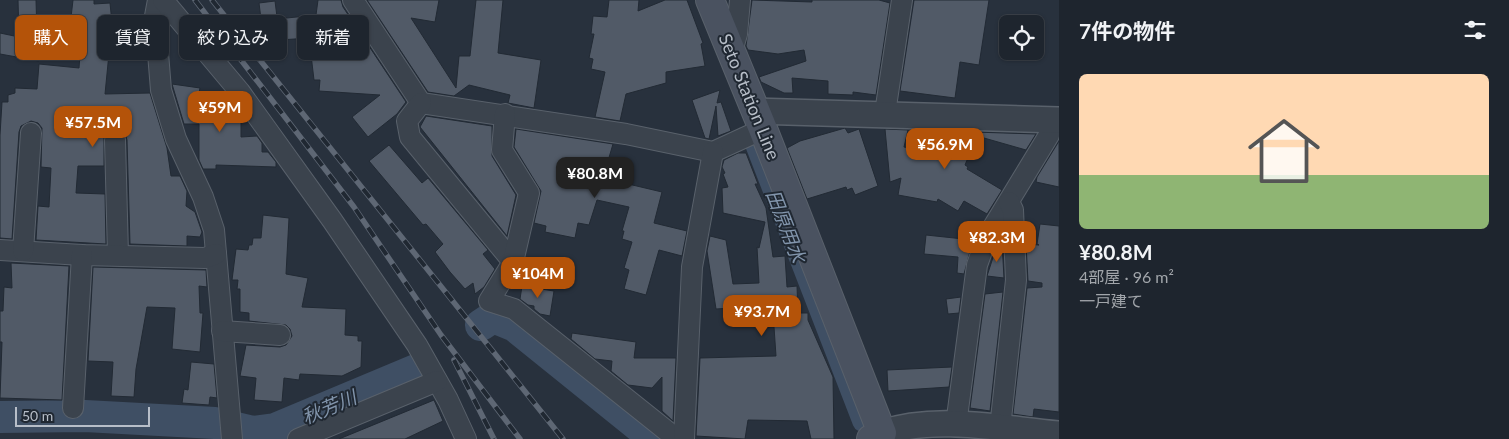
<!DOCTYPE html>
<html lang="ja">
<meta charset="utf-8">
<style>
:root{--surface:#1e252e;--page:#262d36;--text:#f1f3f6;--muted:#a1a5aa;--line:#3c424a;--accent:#b45309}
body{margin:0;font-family:Lato,"Noto Sans JP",sans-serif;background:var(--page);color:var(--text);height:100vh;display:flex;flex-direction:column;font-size:19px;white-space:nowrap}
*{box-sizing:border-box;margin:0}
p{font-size:16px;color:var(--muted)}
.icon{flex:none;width:28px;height:28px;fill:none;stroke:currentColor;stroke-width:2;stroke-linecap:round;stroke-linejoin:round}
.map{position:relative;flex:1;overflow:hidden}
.details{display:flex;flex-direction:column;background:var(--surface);width:450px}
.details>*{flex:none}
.top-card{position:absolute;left:15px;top:15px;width:475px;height:45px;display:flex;gap:10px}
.tools{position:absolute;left:999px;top:15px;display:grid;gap:10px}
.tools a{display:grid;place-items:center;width:45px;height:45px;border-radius:8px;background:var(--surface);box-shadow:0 1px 4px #0004,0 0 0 1px var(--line);font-size:25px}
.scale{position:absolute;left:15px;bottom:12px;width:135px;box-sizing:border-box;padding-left:5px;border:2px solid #b7bec8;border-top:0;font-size:14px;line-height:18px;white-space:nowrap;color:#b7bec8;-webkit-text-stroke:4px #202832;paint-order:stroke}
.price{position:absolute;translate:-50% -42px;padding:0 11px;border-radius:10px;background:var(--accent);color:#fff;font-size:16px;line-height:32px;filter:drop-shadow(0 1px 2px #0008)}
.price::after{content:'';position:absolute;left:50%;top:30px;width:15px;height:11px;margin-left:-8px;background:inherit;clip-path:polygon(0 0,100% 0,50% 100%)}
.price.on{background:#222;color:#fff}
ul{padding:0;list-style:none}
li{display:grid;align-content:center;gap:10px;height:265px;padding:0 20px}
li span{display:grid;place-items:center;height:155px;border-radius:8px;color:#555}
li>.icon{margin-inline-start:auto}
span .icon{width:90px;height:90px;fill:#fffc;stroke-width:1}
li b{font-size:21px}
h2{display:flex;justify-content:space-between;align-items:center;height:60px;padding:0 20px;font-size:21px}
.pill{padding:0 18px;border-radius:8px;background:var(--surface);box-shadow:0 1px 4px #0004,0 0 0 1px var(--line);font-size:18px;line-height:45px}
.pill.on{background:var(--accent);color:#fff}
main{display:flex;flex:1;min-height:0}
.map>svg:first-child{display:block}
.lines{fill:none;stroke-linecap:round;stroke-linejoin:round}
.canal{stroke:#3f4f64;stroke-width:19}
.river{stroke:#3f4f64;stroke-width:32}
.building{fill:#515a67;stroke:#222a34}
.minor-casing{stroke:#59616b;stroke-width:22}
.tertiary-casing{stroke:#59616b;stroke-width:28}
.secondary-casing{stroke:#59616b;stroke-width:30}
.minor{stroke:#3b434d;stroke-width:20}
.tertiary{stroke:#3b434d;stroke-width:25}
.secondary{stroke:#4a5260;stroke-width:28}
.rail-casing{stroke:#5e6774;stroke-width:5.5}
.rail{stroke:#202832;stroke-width:4;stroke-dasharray:11;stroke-linecap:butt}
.labels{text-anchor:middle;stroke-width:4;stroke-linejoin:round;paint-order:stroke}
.street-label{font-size:18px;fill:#b7bec8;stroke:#202832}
.water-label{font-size:19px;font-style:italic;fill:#8295ac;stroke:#202832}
</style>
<main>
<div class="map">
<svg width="1059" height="439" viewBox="0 0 1059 439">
<rect width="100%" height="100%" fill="#28313d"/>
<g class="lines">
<!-- canal -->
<path class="canal" d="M754 143 862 422"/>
<!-- river -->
<g class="river">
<path d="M481 325 493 317 515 326 655 439"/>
<path d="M0 417 85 416 215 423 253 432 275 429 416 370"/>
</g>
</g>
<!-- building -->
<g class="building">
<path d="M18 0H36L37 34 42 35 41 40H43L39 61 0 54V33L19 37Z"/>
<path d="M73 0H94V4L110 3 112 23 105 94 150 93 167 148 171 176H180L187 191 186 206 195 212 202 232 200 237 187 236V246L130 244 127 140 125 133 115 128 109 130 104 135V166H78L76 193 105 194 106 244 36 240 38 206 49 207 51 168 41 167 42 128 38 123 31 121 21 126 19 132 12 239 0 238V135L2 102H8V95L15 93V88L37 89 39 64 79 68 82 27 70 26Z"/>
<path d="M318 0H341L343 7 406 102 397 114 368 137 352 117 380 95 319 91 320 80H314L309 38 280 40 277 19 316 15Z"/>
<path d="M367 0H439L435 22 411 18 456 88 459 56H470L476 0H503L498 53 541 60 534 108 508 103 510 95 469 85 454 96 428 92Z"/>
<path d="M609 0H639L638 11 665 0H687L703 43 701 44 705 66 666 72V83L626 94 620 121 595 117 605 72 591 69 593 59 589 58 594 34H591L593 16 607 17Z"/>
<path d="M752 0 812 2V0H879L890 3 876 95 853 92V95L828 94V81L792 78 793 93H784L761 82 759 77 806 61 804 50 778 54 748 50 746 46Z"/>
<path d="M914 0H989L979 65 960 62 955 98 900 91Z"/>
<path d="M275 1 277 17 261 19 259 3Z"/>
<path d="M172 84 200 88 199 93H206V109L235 110 234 113 241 114V137L257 136 262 143V152H268L276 162V167L216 165V169H203L199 160V124H184Z"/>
<path d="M720 90 717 103 721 102 731 131 718 136 716 106 709 139 705 138 692 100Z"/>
<path d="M426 116 492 126V156L516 195 507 236 420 127Z"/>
<path d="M845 128 848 133 859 129 878 186 855 195 852 188 847 190 846 187 807 199 787 148 800 141Z"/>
<path d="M516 129 613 144 603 178 662 192 654 223 687 231 682 256 659 250 646 295 624 289 629 270 624 268 632 242 622 239 624 231H622L629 207 597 200 589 225 578 223 575 238 545 232 546 226 534 223 541 191 514 147Z"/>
<path d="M885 129 908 130 904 147 932 152 934 146 953 150 961 131 973 134V132L1036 134 1026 150 977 136 965 165 968 167 967 169 1002 190 987 214 964 201 958 211 938 199 937 202 898 195 901 178 890 182Z"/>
<path d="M1059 141V187L1036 182 1037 177Z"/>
<path d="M389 145 422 183 428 178 488 250 483 254 495 269 484 287 475 294 473 283 465 289 450 272 435 252 443 244 426 224 423 225 369 161Z"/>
<path d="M738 153H746L758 184H755L766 208 773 257 785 256 787 287 797 286 798 313H808V320L833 377 834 439H811L807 421 748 420 745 439 696 436 700 358 776 356 774 327 764 328 762 306 716 309 707 251 710 236 726 240 733 284 759 283 757 247 759 248 765 222 723 213 722 188 728 187 723 174 725 173 722 167 724 160Z"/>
<path d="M263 215 289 218 286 274 308 278 302 307 346 309 345 335 358 336V341H362L361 367 342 376 300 374 299 380 284 378 282 402 254 400 256 378 240 376 246 345 280 347 286 345 292 336 290 329 286 325 249 321V313L240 312V289H237L238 280H232L236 249 248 250 249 245H252L253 238H261Z"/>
<path d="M1040 224 1059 226V412L1034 409 1033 417 1013 414 1027 288 1042 287V283L1028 281 1026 244 1039 245 1037 244Z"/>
<path d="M926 235 973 240 964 274 957 273 958 257 924 254Z"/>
<path d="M998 242H1002L1004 278 987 276Z"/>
<path d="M11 263 69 266 62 400 0 398 2 342H0V311H3L4 287 12 288Z"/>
<path d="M93 267 206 270 207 287 199 286 200 313H203L200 352 172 349 175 308 147 307 136 369 134 397 111 396 113 362 88 361Z"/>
<path d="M522 286 554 291 550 316 540 314 534 309V306L528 305 520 299Z"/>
<path d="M1003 292 990 411 970 408 985 294Z"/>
<path d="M961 297 959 313 948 314 946 299Z"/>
<path d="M572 333 636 342 634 358H676L673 421 662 411V377L652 388 628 385 611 371 612 361 595 359 571 339Z"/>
<path d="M191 362 214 364 217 398 210 397 209 405 182 403 184 389 188 390Z"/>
<path d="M952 367 949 387 888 391 887 370Z"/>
<path d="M434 400 443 421 405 439H339Z"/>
</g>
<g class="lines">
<!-- minor casing -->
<g class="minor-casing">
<g id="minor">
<path d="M158 0 155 16 161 90 176 139 203 197 214 230 232 439"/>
<path d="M163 0 240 92 332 220 417 345 448 400 466 439"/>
<path d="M353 0 421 103 626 134 713 152 763 129"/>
<path d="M731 55 737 34 740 0"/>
<path d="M421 103 407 121 410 137 513 262"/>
<path d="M885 113 902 0"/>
<path d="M505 114 502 150 529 193 513 262 489 301 514 309 677 439"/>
<path d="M115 140 118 255"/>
<path d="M0 250 82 255 205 258 216 254"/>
<path d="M23 251 31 133"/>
<path d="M222 331 280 335"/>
<path d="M73 408 82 255"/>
<path d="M956 425 977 265 987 237 1049 135 1053 119"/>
<path d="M1000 428 1016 280 1013 210 1009 202"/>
<path d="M298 439 437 381"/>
<path d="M684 439 692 267 713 152"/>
</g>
</g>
<!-- tertiary casing -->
<g class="tertiary-casing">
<g id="tertiary">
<path d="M756 111 1059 120"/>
<path d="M882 433C937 414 1002 429 1059 434"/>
</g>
</g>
<!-- secondary casing -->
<g class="secondary-casing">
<path id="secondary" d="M710 0 763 129 882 433 871 439"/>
</g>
<!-- minor -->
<use href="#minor" class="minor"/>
<!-- tertiary -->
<use href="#tertiary" class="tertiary"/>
<!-- secondary -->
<use href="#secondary" class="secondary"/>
<!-- rail casing -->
<g class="rail-casing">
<g id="rail">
<path d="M195 0 354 207 441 335 520 439"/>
<path d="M212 0 563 439"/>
<path d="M454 360 494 439"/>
</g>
</g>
<!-- rail -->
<use href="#rail" class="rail"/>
</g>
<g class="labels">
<!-- street labels -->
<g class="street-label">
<text transform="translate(749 97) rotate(68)" y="6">Seto Station Line</text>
</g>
<!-- water labels -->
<g class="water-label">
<text transform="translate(786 226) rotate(69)" y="7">田原用水</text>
<text transform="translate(329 407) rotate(-23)" y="7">秋芳川</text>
</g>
</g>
</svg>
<div class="tools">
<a><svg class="icon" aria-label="locate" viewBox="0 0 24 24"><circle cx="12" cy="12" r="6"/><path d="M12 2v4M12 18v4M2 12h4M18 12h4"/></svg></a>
</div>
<div class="scale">50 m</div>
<b class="price" style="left:220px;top:133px">¥59M</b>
<b class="price" style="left:93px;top:148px">¥57.5M</b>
<b class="price" style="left:945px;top:170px">¥56.9M</b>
<b class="price on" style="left:595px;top:199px">¥80.8M</b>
<b class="price" style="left:997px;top:263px">¥82.3M</b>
<b class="price" style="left:538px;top:299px">¥104M</b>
<b class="price" style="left:762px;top:337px">¥93.7M</b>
<div class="top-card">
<a class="pill on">購入</a>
<a class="pill">賃貸</a>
<a class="pill">絞り込み</a>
<a class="pill">新着</a>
</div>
</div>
<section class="details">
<h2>7件の物件<svg class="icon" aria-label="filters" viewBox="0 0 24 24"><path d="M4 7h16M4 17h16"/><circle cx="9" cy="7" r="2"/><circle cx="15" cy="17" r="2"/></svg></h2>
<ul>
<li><span style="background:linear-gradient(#ffd9b3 65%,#8fb573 0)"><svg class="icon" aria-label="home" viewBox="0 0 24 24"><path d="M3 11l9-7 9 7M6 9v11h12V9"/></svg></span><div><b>¥80.8M</b><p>4部屋 · 96 m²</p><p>一戸建て</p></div></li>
</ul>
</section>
</main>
